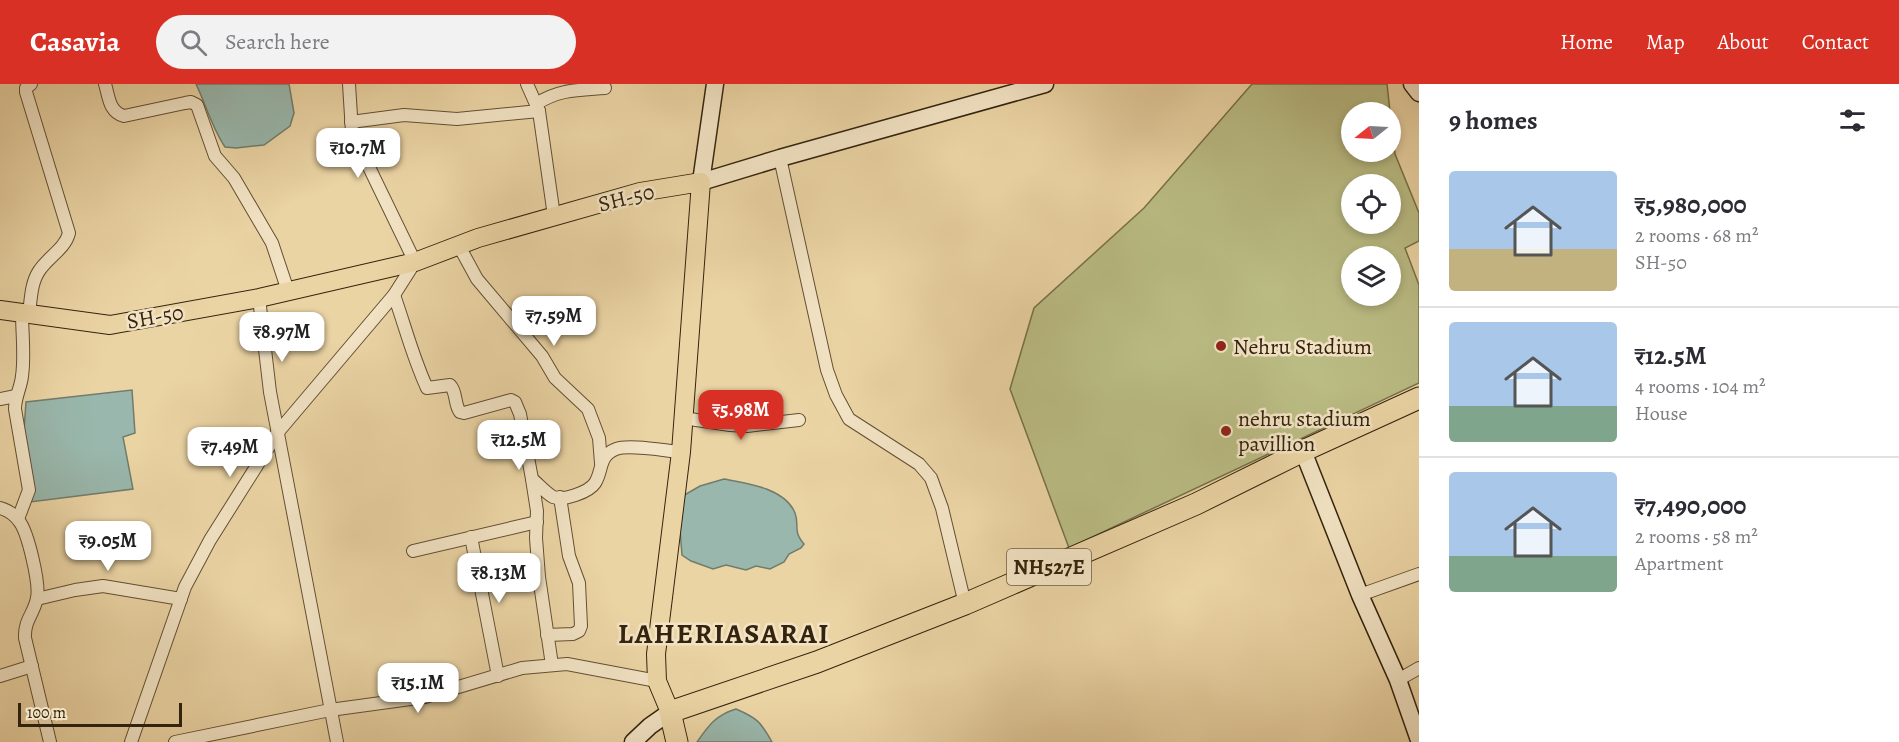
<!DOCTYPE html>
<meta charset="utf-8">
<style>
:root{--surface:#fff;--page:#f2f2f3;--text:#2b2b33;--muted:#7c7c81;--line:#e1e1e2;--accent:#d93025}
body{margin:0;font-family:Alegreya,serif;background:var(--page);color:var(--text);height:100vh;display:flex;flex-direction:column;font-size:22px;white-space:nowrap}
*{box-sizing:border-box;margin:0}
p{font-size:20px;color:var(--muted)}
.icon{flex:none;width:33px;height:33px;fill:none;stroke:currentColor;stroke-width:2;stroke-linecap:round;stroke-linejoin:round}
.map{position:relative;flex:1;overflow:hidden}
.sheet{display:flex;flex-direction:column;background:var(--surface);width:480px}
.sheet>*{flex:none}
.needle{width:39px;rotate:252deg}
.controls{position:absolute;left:1341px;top:18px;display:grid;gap:12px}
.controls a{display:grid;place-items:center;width:60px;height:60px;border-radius:50%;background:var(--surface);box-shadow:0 3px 9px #0003;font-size:30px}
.scale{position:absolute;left:18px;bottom:15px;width:164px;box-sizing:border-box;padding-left:6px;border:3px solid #34230e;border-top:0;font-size:16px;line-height:21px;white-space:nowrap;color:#34230e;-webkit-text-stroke:4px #f2e3c4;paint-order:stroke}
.price{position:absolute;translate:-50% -51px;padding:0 14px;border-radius:12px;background:#fff;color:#222;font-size:20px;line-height:39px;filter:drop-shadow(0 2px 3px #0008)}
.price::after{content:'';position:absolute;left:50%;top:36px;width:18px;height:14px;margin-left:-9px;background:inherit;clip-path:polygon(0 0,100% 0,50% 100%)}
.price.on{background:var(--accent);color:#fff}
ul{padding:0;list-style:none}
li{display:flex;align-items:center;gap:18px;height:150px;padding:0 30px}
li+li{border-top:2px solid var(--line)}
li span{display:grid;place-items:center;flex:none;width:168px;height:120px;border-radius:6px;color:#555}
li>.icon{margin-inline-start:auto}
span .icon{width:72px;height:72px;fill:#fffc;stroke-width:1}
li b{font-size:26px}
h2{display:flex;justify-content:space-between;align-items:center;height:72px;padding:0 30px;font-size:26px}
header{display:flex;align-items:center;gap:36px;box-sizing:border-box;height:84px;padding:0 30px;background:var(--accent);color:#fff}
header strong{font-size:28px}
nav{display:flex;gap:33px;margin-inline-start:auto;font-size:21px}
.search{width:420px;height:54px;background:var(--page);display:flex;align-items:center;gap:15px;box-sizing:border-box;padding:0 21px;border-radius:33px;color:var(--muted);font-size:22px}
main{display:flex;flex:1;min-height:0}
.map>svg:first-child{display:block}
.green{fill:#babc84;stroke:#777049;stroke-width:1.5;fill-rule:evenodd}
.water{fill:#99b7ac;stroke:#717c6d;stroke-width:1.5}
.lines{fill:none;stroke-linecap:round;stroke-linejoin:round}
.street-casing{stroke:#624f34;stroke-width:14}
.secondary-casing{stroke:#34230e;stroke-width:19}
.primary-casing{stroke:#34230e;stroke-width:20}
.highway-casing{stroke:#34230e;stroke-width:23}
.street{stroke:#f2e3c4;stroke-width:12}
.secondary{stroke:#f2e3c4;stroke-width:16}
.primary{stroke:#ebd4a4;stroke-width:18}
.highway{stroke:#ebd4a4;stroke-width:21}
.poi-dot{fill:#8f2418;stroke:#f2e3c4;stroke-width:2}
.labels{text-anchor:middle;stroke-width:5;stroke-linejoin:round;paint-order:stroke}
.shield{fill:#f2e3c4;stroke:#6d5d45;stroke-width:1.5}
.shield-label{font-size:21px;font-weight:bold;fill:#34230e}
.street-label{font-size:22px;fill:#34230e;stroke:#f2e3c4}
.poi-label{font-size:22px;fill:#34230e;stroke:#f2e3c4;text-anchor:start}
.district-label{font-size:28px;font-weight:bold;letter-spacing:1.5px;fill:#34230e;stroke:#f2e3c4}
</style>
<header>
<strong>Casavia</strong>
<div class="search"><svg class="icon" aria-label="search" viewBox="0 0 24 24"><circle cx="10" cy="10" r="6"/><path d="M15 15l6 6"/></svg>Search here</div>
<nav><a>Home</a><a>Map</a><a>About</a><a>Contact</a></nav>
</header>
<main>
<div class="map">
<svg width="1419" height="658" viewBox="0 0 1419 658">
<rect width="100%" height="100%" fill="#ebd4a4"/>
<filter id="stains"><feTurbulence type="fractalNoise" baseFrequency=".00333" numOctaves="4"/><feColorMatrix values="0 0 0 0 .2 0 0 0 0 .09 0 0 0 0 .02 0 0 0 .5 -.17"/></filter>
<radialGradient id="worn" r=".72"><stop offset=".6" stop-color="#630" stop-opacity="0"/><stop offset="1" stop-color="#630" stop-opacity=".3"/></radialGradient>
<!-- green -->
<path class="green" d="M1252 0H1387L1390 28H1352V68H1390L1391 30 1395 70 1419 129V157L1405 164 1419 201V299L1069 464 1010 305 1034 224 1144 124ZM1352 100H1390V140H1352ZM1352 172H1390V212H1352Z"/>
<!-- water -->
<g class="water">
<path d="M196 0H289L294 29 290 42 264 61 236 64 225 63C212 44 206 21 196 0Z"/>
<path d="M132 306 135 349 123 353 133 405 30 418 24 346 26 318Z"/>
<path d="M724 395C746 399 785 404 795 429 800 442 792 446 804 460L801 464 789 470 784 478 770 485 756 482 746 486 726 481 713 485 691 477 682 471 680 446 681 413 700 402Z"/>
<path d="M736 625C757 634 761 638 772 658H697C709 641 716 631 736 625Z"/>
</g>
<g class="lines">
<!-- street casing -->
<g class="street-casing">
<g id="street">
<path d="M105 0C109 13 109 28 124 32L185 19 191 18 197 21 215 72 234 94 272 159 288 207"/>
<path d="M527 0 539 27 554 132"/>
<path d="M536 20C559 5 579 6 605 4"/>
<path d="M351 38 404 31 457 35 539 27"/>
<path d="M780 74 827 286 836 311 849 335 919 380 931 394 942 424 965 520"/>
<path d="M459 162 477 195 542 272 555 294 588 325 599 354 601 379"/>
<path d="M394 211C405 242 413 274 427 304L450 301C457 308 454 320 460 328L464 329 511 316 515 318 520 330 532 395"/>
<path d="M259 214 270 308 337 658"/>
<path d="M29 229C31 215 31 199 39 187 48 173 65 165 69 149L26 8V4L31 0"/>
<path d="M0 315 16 312"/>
<path d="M683 334 730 341 747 342 799 336"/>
<path d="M0 424C7 426 14 430 19 437 28 448 40 500 37 514 34 530 24 536 25 554L50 658"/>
<path d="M18 435 29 406 15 325C15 313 21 303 22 292 25 272 22 249 22 229"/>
<path d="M471 453 498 592"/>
<path d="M413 467 537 438"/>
<path d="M1360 511 1419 490"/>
<path d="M37 515 75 506 103 502 181 515"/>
<path d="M547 551 573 550 579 547 581 542 579 499 569 472 560 413"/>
<path d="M552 581 539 493 536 454 537 427 532 395C538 400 546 409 553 413 564 417 589 408 595 399 603 387 598 372 616 365 629 360 666 367 681 368"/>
<path d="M0 592 32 582"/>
<path d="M1398 596 1419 584"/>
<path d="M131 658 185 503 210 456 278 348 394 211 415 178 352 48 349 0"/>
<path d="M175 658 330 626 425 613 522 584 567 580 657 597"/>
</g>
</g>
<!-- secondary casing -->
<g class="secondary-casing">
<g id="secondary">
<path d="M715 0 701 98 780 74 1045 0"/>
<path d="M1412 0 1419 9"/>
<path d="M1303 367 1360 511 1398 596 1419 656"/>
<path d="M633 658 650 642 670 628"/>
</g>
</g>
<!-- primary casing -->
<g class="primary-casing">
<path id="primary" d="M0 226 110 241 259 214 415 178 478 154 640 108 701 98 681 368 656 570 657 597 670 628"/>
</g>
<!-- highway casing -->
<g class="highway-casing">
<path id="highway" d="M677 658 670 628 817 578 965 520 1196 420 1303 367 1419 314"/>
</g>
<!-- street -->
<use href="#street" class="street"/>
<!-- secondary -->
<use href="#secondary" class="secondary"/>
<!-- primary -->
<use href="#primary" class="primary"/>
<!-- highway -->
<use href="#highway" class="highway"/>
</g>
<!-- markers -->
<g class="poi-dot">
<circle cx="1221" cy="262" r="6"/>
<circle cx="1226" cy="347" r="6"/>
</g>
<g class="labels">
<!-- shield labels -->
<rect class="shield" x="1007" y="465" width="84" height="36" rx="4.5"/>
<g class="shield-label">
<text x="1049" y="490">NH527E</text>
</g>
<!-- street labels -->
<g class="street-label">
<text transform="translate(626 113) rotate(-14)" y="8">SH-50</text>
<text transform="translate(155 232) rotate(-10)" y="8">SH-50</text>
</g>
<!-- poi labels -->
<g class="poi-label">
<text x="1233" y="270">Nehru Stadium</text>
<text x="1238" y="342">nehru stadium<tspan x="1238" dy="25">pavillion</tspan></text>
</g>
<!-- district labels -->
<g class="district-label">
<text x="724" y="559">LAHERIASARAI</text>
</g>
</g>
<rect width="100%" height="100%" filter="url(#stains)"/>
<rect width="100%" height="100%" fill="url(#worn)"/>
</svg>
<div class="controls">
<a><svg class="needle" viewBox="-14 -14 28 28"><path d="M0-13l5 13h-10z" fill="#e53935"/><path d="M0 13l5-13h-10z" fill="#7c7c81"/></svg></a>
<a><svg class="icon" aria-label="locate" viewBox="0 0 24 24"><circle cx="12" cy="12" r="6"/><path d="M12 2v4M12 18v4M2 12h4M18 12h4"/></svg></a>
<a><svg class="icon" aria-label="layers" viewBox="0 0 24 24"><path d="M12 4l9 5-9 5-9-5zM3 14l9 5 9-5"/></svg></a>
</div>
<div class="scale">100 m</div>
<b class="price" style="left:358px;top:95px">₹10.7M</b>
<b class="price" style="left:554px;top:263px">₹7.59M</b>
<b class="price" style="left:282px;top:279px">₹8.97M</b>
<b class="price on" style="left:741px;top:357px">₹5.98M</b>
<b class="price" style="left:519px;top:387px">₹12.5M</b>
<b class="price" style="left:230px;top:394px">₹7.49M</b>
<b class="price" style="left:108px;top:488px">₹9.05M</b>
<b class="price" style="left:499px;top:520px">₹8.13M</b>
<b class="price" style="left:418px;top:630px">₹15.1M</b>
</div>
<section class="sheet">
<h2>9 homes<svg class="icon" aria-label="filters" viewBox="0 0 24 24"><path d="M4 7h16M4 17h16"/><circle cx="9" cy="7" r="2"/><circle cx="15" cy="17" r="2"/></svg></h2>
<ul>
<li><span style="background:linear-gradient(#a9c7e8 65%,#c2b280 0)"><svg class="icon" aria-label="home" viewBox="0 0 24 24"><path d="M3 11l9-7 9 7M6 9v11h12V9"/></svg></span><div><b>₹5,980,000</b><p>2 rooms · 68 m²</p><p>SH-50</p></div></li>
<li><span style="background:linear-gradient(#a9c7e8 70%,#7fa58c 0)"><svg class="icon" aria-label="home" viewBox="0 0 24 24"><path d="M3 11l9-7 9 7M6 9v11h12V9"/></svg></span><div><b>₹12.5M</b><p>4 rooms · 104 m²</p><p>House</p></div></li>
<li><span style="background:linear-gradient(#a9c7e8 70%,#7fa58c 0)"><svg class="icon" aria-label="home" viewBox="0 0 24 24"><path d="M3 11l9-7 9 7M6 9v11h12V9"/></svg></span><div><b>₹7,490,000</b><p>2 rooms · 58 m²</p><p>Apartment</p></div></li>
</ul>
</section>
</main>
